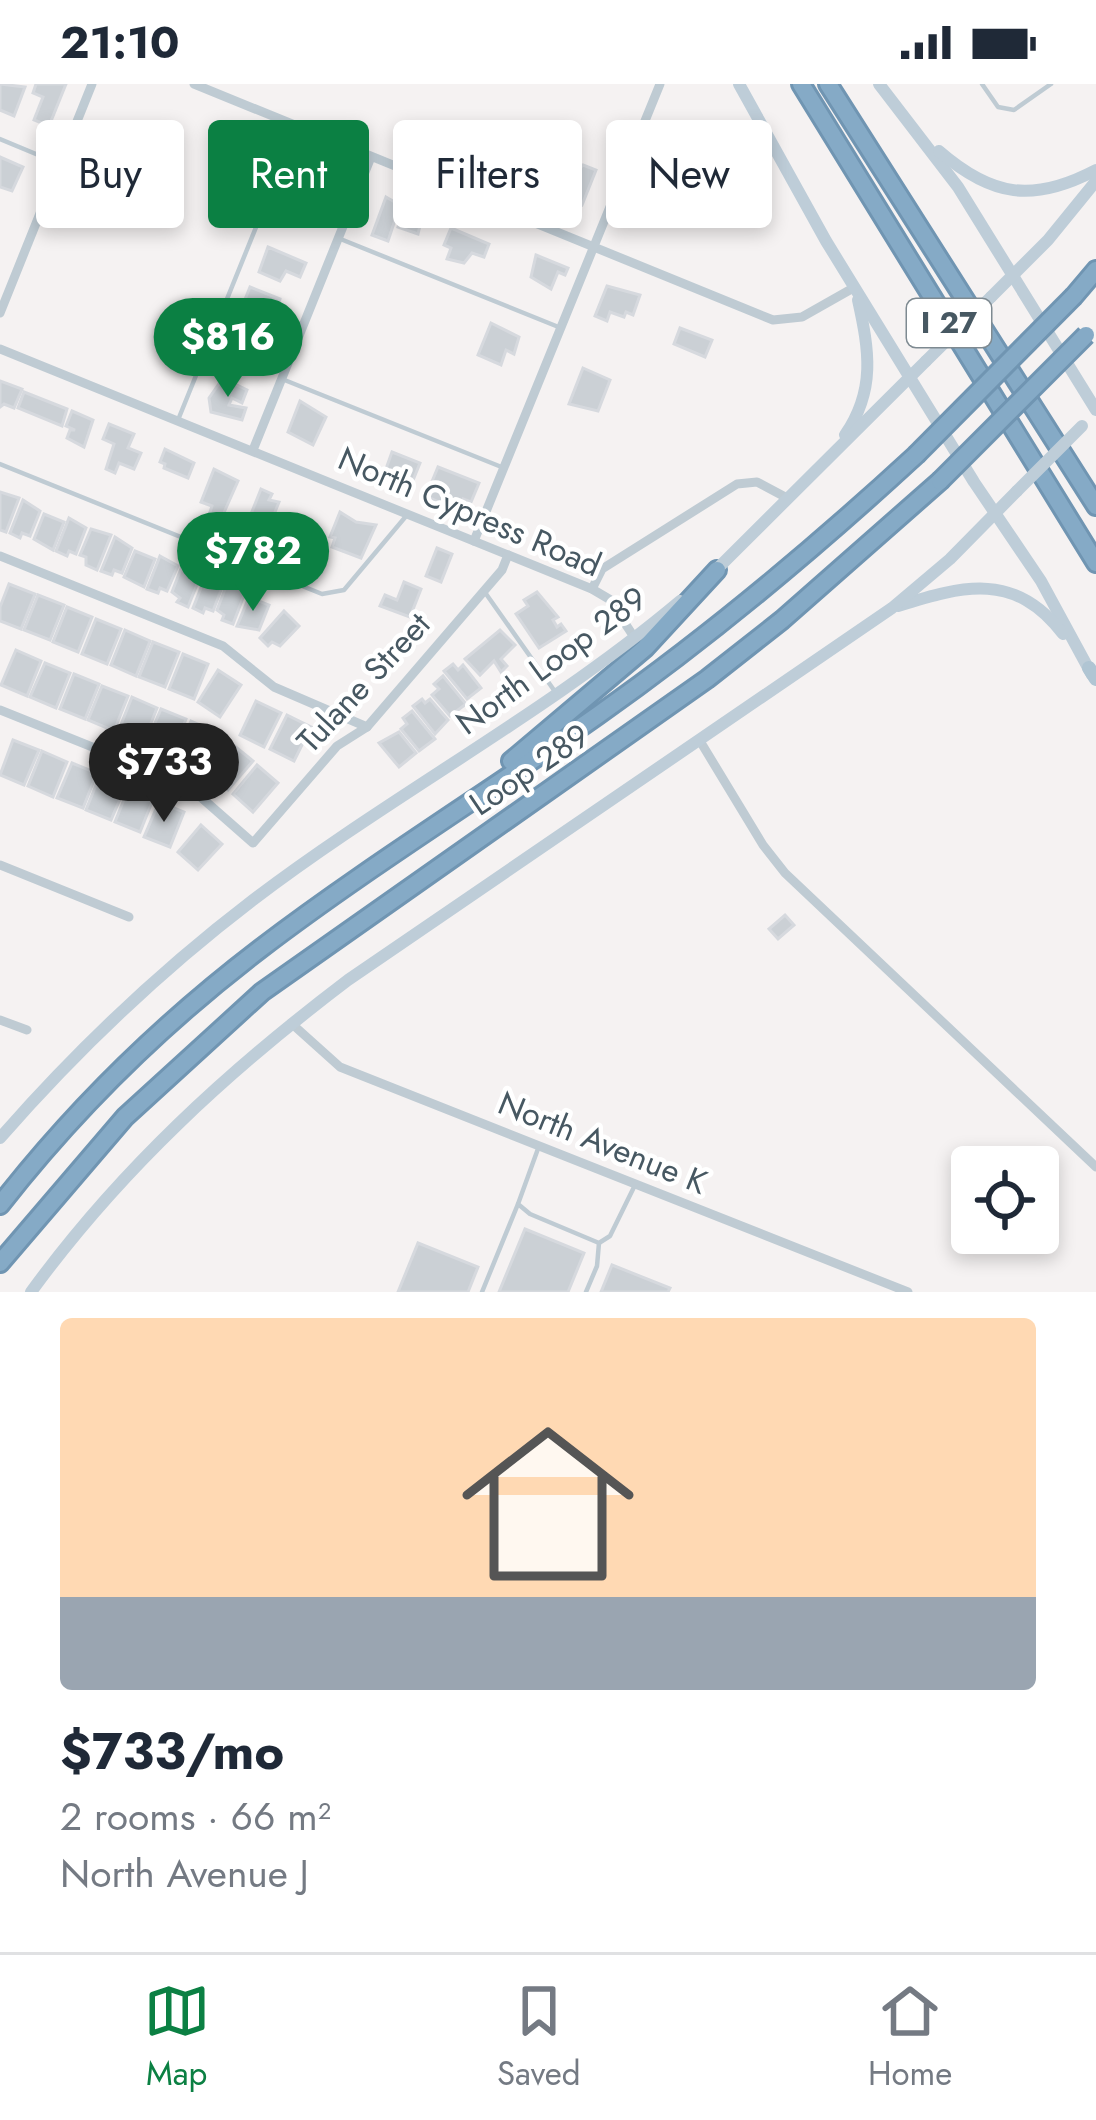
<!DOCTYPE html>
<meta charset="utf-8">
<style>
:root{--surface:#fff;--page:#f2f2f3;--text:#1f2937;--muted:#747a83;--line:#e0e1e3;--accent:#0b8043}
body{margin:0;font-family:Jost,sans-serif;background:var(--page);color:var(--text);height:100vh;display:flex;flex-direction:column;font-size:45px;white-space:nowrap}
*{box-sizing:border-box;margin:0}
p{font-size:39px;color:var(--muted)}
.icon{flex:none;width:66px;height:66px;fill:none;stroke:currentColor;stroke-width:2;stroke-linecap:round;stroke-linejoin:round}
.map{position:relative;height:1208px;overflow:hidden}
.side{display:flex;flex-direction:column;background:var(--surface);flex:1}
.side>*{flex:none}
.top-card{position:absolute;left:36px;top:36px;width:1026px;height:108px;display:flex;gap:24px}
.controls{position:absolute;left:951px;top:1062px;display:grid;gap:24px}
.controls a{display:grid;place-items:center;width:108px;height:108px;border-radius:12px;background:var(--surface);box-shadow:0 6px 18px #0003;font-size:60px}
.price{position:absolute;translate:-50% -102px;padding:0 27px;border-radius:42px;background:var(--accent);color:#fff;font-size:39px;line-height:78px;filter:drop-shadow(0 3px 6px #0008)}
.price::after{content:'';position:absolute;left:50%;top:72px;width:36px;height:27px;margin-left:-18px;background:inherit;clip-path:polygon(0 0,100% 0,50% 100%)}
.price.on{background:#222;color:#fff}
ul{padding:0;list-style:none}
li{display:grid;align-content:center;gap:24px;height:636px;padding:0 60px}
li+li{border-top:3px solid var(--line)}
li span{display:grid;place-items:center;height:372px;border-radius:12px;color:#555}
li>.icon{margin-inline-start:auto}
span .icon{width:216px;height:216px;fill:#fffc;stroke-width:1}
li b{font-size:51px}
.chip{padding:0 42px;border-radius:12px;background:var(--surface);box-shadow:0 6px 18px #0003;font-size:42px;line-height:108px}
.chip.on{background:var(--accent);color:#fff}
.status{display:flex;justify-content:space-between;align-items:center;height:84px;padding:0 60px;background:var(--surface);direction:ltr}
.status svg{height:33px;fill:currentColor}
.tabs{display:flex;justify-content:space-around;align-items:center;height:168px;border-top:3px solid var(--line);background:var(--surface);font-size:33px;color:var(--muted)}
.tabs a{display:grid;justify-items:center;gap:6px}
.tabs .on{color:var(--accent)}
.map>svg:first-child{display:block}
.building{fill:#cbd0d5;stroke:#d6d9de;stroke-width:3}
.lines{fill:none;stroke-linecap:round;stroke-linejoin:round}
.highway-casing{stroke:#7095b2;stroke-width:22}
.lane{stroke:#bfcbd3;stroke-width:4.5}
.street{stroke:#bfcbd3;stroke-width:9}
.secondary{stroke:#becdd8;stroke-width:12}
.primary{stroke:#b0c5d3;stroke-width:14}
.highway{stroke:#85aac6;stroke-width:16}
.highway-bridge-casing{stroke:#7095b2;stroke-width:22;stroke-linecap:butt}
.secondary-bridge{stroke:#becdd8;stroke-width:12}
.highway-bridge{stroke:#85aac6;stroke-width:16}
.labels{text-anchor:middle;stroke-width:9;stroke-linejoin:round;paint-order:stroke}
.shield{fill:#fff;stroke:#7e8a91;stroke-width:3}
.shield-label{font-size:30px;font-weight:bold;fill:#475862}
.street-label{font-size:33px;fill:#475862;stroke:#fff}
</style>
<div class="status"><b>21:10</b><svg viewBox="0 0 49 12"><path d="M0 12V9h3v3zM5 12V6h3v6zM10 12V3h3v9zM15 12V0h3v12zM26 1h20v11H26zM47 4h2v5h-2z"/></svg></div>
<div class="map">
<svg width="1096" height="1208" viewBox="0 0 1096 1208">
<rect width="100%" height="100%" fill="#f5f2f2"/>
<!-- building -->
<g class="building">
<path d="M0 0 25 3 14 32 0 26Z"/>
<path d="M36 0H66L49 42 34 36 43 13 33 9Z"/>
<path d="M425 40 462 51 453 75 437 69 440 63 433 60 431 65 418 59Z"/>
<path d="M499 47 506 50 504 54 519 60 512 78 502 75 499 83 486 78Z"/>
<path d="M323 68 326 69 323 78 343 86 329 118 308 109 311 102 302 98 309 69 321 73Z"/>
<path d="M0 73 23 83 12 107 0 103Z"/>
<path d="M583 81 596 86 582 121 572 117 573 114 555 110 564 88 573 91Z"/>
<path d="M541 82 557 88 548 109 533 103Z"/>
<path d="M283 90 306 103 298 123 274 113Z"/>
<path d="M386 113 407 125 409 120 424 125 418 150 398 143 400 138 395 136 388 157 372 151Z"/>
<path d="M451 144 489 160 484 173 472 169 464 179 447 175 451 164 444 161Z"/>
<path d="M268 163 306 179 300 193 286 187 280 197 259 188Z"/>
<path d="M536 171 568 184 565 191 558 188 551 205 531 193Z"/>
<path d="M607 202 640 211 633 231 626 228 624 233 610 228 607 237 595 232Z"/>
<path d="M250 203 280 215 278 222 285 225 282 233 244 218Z"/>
<path d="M260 232 283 242 277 258 266 257 261 268 269 275 263 290 240 281 246 268 242 265Z"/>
<path d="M491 239 519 253 514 270 506 266 501 281 478 271Z"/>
<path d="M680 244 712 256 705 273 674 260Z"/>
<path d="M583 284 610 296 598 327 569 320Z"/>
<path d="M223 294 247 306 242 319 232 314 229 321 246 324 242 336 211 328 209 314Z"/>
<path d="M0 297 22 305 14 324 4 320 0 323Z"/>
<path d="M24 308 67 325 62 342 18 324Z"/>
<path d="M300 317 326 333 313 361 288 348Z"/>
<path d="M72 327 93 336 84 363 67 354 70 346H75L66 342Z"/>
<path d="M109 340 134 350 128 364 141 369 134 385 119 379 115 389 106 385 114 360 103 355Z"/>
<path d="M165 365 194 379 188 394 164 384 165 380 160 378Z"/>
<path d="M392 368 420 379 409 406 382 396Z"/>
<path d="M438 383 479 399 471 418 463 415 459 425H454L426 412Z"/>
<path d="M214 385 238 397 222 433 210 428 212 422 201 418Z"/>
<path d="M261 405 272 410 269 416 279 418 269 443 249 435Z"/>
<path d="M0 408 19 414 6 448 0 446Z"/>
<path d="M23 416 40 427 30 452 22 449 20 454 10 449Z"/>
<path d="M340 428 356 438 376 441 361 474 332 463 335 454 330 453Z"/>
<path d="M44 430 64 438 53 466 34 455Z"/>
<path d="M69 434 86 444 76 470 69 467 67 472 56 467Z"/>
<path d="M91 445 111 451 97 486 86 481V473L80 471Z"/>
<path d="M115 453 132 464 122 489 114 486 112 491 101 487Z"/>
<path d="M437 464 452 470 441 498 426 492Z"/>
<path d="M135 467 155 475 144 503 124 493Z"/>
<path d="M160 472 178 482 167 507 160 504 158 509 147 505Z"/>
<path d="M182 482 202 488 188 523 177 518 180 514 172 508Z"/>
<path d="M206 491 223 501 213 527 205 524 203 529 193 524Z"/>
<path d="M404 498 421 505 410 533 380 522 385 511 397 516Z"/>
<path d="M9 500 35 510 21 545 0 537V523Z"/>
<path d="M227 500 246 506 233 540 222 536 224 531 217 526Z"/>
<path d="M537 508 558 533 553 536 557 543 561 540 566 547 539 564 516 530 528 522 524 516Z"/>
<path d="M38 511 64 521 50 556 24 546Z"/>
<path d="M249 513 269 521 259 546 237 542Z"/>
<path d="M67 523 92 533 78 568 53 558Z"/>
<path d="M284 527 299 542 280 562 272 558 268 562 260 554Z"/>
<path d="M96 535 121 545 107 580 82 570Z"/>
<path d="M125 546 150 557 136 592 111 581Z"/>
<path d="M500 546 515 561 501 575 507 582 501 588 494 577 480 591 465 575Z"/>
<path d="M153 558 179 568 165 603 139 593Z"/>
<path d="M16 566 41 577 27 612 1 601Z"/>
<path d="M183 570 208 580 194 615 169 605Z"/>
<path d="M45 579 70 589 56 624 30 613Z"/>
<path d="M453 580 458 586 463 581 481 604 467 615 444 587Z"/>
<path d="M218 586 241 601 220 633 198 618Z"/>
<path d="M74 590 99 600 85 635 60 625Z"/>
<path d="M443 592 466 620 450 632 432 611 439 605 434 600Z"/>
<path d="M102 602 128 612 114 647 88 636Z"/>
<path d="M132 613 157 624 143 659 118 648Z"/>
<path d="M422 615 425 619 430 615 448 636 435 650 413 622Z"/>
<path d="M256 617 281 629 264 663 240 651Z"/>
<path d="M161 625 186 635 172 670 146 660Z"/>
<path d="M412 627 435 655 419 667 401 645 407 640 403 634Z"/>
<path d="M287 631 311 643 294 677 270 665Z"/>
<path d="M191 637 216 648 202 683 176 673Z"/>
<path d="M399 648 416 669 399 683 379 659Z"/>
<path d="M13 656 39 666 24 701 0 691Z"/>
<path d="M232 660 253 677 228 706 207 688Z"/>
<path d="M42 667 67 678 53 713 28 702Z"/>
<path d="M72 679 97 689 83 724 57 714Z"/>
<path d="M257 681 278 699 253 728 233 710Z"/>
<path d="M100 691 126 701 111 736 86 726Z"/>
<path d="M129 703 154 713 140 748 115 738Z"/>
<path d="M159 718 184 728 170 763 144 753Z"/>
<path d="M201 741 222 760 198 786 178 768Z"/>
<path d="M785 831 794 841 778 855 769 845Z"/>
<path d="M525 1145 584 1169 568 1208H499Z"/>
<path d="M418 1159 478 1183 468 1208H398Z"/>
<path d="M612 1181 670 1204 668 1208H601Z"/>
</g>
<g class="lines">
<!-- highway casing -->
<g class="highway-casing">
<g id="highway">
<path d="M801 0 1096 479"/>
<path d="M828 0 1096 422"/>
<path d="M1074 212 1096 186"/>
<path d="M511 677 645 564 717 486"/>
<path d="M0 1121C75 1025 163 939 260 865 369 782 486 710 598 631 710 552 815 464 916 371"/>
<path d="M0 1179 125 1033 262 908 707 595 782 536 940 397"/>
</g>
</g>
<!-- lane -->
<g class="lane">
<path d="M982 0 998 23 1014 26 1051 0"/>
<path d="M0 55 60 80"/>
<path d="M338 154 561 244"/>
<path d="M282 295 504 384"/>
<path d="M178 336 297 42"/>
<path d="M0 380 322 510 344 506 407 431"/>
<path d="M484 507 556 609"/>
<path d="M539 1062 518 1120 530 1130 599 1159 610 1152 635 1101"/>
<path d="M482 1208 518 1120"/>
<path d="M586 1208 597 1182 599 1159"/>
</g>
<!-- street -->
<g class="street">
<path d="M194 0 773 236 802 233 855 203"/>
<path d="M0 229 92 0"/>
<path d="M0 265 592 505 609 515 634 553"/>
<path d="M253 366 371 73"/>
<path d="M474 457 660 0"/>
<path d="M0 472 223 562 274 603 367 643"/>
<path d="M592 505 602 485 737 400 757 398 789 415"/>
<path d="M0 626 187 701 253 759 337 662 367 643 502 486 508 471"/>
<path d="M700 657 763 761 785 789 1096 1083"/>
<path d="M0 781 129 833"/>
<path d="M0 936 27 946"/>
<path d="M291 939 340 983 908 1208"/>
</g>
<!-- secondary -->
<g class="secondary">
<path d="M739 0 826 157 974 398 1041 497 1092 591"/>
<path d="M879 0 958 103 1096 326"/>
<path d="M939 67C992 113 1033 119 1096 86"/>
<path d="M991 213 1048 156 1096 97"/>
<path d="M845 351C876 306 869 266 858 216"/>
<path d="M714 488 926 277"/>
<path d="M898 522C964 501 1016 488 1063 550"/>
<path d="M0 1054C77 966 160 887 253 816 391 711 547 629 680 517"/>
<path d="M31 1208C120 1086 228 987 348 896L892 524 950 475 1017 407"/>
</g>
<!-- primary -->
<path class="primary" d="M1089 584 1096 595"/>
<!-- highway -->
<use href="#highway" class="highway"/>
<!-- highway-bridge casing -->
<g class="highway-bridge-casing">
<g id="highway-bridge">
<path d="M916 371 1074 212"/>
<path d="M940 397 1086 251"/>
</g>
</g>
<!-- secondary-bridge -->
<g class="secondary-bridge">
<path d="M926 277 991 213"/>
<path d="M1017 407 1082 342"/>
</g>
<!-- highway-bridge -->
<use href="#highway-bridge" class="highway-bridge"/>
</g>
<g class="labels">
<!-- shield labels -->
<rect class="shield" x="907" y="215" width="84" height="48" rx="9"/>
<g class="shield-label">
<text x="949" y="249">I 27</text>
</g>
<!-- street labels -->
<g class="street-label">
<text transform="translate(470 427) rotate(23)" y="12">North Cypress Road</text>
<text transform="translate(551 576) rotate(-36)" y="12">North Loop 289</text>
<text transform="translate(363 598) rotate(-47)" y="12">Tulane Street</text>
<text transform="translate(529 685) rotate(-34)" y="12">Loop 289</text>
<text transform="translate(603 1058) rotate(22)" y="12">North Avenue K</text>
</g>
</g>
</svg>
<div class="controls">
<a><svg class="icon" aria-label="locate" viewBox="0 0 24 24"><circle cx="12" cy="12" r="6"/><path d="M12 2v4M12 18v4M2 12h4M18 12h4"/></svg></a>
</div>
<b class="price" style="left:228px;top:316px">$816</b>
<b class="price" style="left:253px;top:530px">$782</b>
<b class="price on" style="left:164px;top:741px">$733</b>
<div class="top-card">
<a class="chip">Buy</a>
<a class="chip on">Rent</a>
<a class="chip">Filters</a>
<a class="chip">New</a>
</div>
</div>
<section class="side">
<ul>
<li><span style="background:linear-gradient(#ffd9b3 75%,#9aa5b1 0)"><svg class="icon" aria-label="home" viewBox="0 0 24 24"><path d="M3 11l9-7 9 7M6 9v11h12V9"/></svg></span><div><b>$733/mo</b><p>2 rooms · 66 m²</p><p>North Avenue J</p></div></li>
</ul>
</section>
<nav class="tabs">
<a class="on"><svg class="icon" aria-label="map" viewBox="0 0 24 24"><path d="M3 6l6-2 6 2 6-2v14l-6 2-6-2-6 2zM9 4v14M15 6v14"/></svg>Map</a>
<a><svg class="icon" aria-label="saved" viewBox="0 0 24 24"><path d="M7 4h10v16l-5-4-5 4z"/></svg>Saved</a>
<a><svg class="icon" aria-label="home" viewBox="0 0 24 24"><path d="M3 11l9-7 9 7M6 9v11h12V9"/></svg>Home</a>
</nav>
